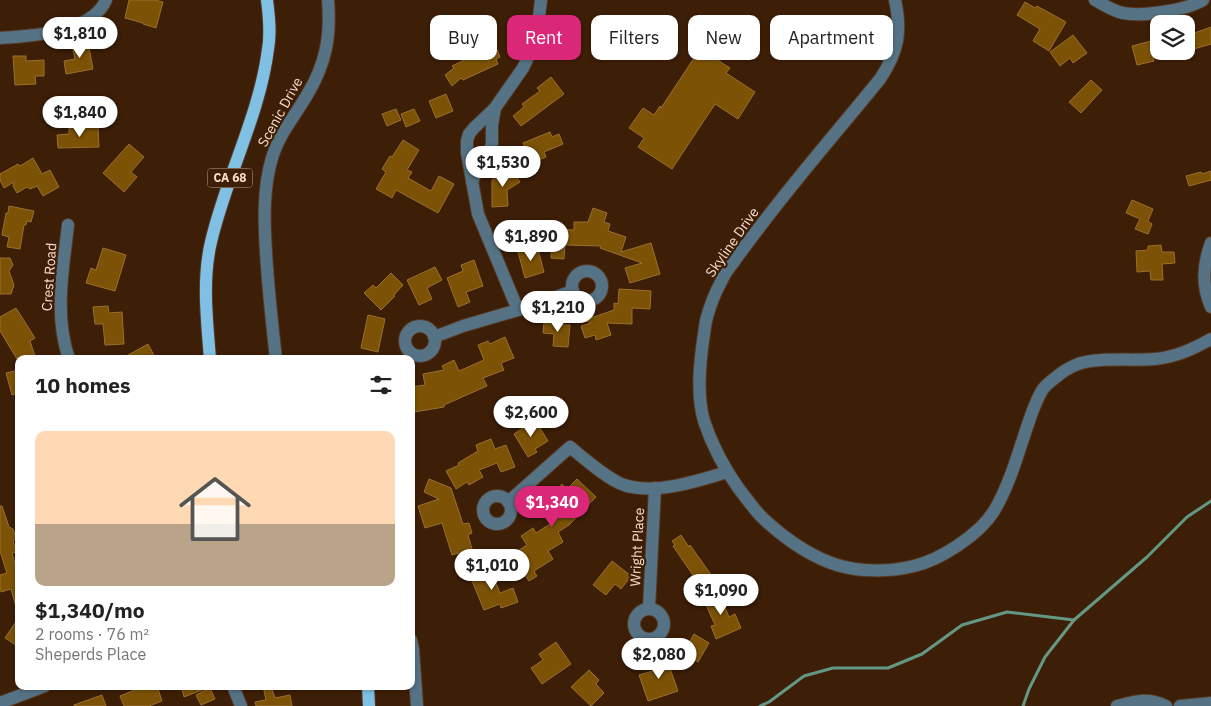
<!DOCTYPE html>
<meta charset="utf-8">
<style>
:root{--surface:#fff;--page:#f6f6f6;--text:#222;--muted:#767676;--accent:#db2777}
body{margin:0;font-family:"IBM Plex Sans",sans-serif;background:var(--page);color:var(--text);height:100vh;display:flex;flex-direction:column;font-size:19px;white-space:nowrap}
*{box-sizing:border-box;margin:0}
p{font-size:16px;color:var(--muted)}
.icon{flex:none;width:28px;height:28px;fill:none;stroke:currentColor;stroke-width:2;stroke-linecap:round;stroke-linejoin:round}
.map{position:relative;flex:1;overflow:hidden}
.panel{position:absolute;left:15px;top:355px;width:400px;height:335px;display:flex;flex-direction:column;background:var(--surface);border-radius:10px;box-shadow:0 1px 4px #0004}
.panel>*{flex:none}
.banner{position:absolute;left:430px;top:15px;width:475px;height:45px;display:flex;gap:10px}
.tools{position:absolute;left:1150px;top:15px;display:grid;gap:10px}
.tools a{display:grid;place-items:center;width:45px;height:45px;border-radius:10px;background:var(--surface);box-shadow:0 1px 4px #0004;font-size:25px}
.price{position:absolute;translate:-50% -42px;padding:0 11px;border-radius:18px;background:#fff;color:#222;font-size:16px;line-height:32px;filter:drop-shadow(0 1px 2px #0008)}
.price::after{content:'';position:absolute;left:50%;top:30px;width:15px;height:11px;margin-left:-8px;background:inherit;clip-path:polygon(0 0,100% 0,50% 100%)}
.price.active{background:var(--accent);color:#fff}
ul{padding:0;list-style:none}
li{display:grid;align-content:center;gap:10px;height:265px;padding:0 20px}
li span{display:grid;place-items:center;height:155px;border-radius:10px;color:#555}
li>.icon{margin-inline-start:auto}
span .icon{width:90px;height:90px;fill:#fffc;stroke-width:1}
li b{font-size:21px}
h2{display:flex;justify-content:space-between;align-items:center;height:60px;padding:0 20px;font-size:21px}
.tag{padding:0 18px;border-radius:10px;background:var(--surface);box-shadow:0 1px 4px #0004;font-size:18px;line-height:45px}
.tag.active{background:var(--accent);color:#fff}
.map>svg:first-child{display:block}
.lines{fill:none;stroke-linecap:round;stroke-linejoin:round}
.stream{stroke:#649885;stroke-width:3}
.building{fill:#7c5206;stroke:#9b6f2f}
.minor-casing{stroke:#573923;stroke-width:14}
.major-casing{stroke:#573923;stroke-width:14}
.minor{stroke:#557385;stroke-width:12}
.major{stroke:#80c0e4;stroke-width:12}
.labels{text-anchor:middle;stroke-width:4.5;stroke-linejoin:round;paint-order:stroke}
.shield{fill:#3d1e07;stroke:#c1a491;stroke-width:1}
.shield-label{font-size:12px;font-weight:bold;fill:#fadecc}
.street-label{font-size:14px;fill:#fadecc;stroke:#3d1e07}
</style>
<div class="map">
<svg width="1211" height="706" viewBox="0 0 1211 706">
<rect width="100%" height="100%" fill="#3d1e07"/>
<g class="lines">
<!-- stream -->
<g class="stream">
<path d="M760 706 769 702 804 676 833 668H888L922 654 962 625 1007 612 1074 620"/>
<path d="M1023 706 1029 689 1045 657 1074 620 1147 557 1187 517 1211 501"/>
</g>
</g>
<!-- building -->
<g class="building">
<path d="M129 0H155L163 2 156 28 143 24V23L125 18Z"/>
<path d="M1025 2 1035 8 1037 6 1066 22 1049 51 1033 41 1040 29 1017 15Z"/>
<path d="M1211 27V44L1194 49 1193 46 1186 48V36Z"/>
<path d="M1073 35 1087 53 1073 63 1070 58 1060 66 1050 52Z"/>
<path d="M1159 39V56L1153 57 1154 61 1137 65 1132 46Z"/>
<path d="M88 42 93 69 66 74 64 61 75 59 72 45Z"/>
<path d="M495 45 500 57 496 59 498 64 463 80 461 78 452 86 445 75 454 68 452 66Z"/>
<path d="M700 49 730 68 726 73 755 92 738 119 715 104 672 169 638 147 644 138 629 128 643 108 654 115 660 106 661 108Z"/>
<path d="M13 56H26V61L44 60V76H35L36 84 15 85Z"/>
<path d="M551 77 564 94 521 126 513 116 524 107 522 104 540 91 537 88Z"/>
<path d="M1091 80 1102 90 1081 113 1069 102Z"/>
<path d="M446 94 453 111 436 118 429 101Z"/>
<path d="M396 109 401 120 387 126 382 114Z"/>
<path d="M414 109 420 121 406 127 401 114Z"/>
<path d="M98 126 99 147 58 148 57 135 69 134V128Z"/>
<path d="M550 132 552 137 559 134 563 144 544 152 546 157 531 163 523 143Z"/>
<path d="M403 140 419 150 407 170 412 172 408 178 431 191 439 176 454 184 438 213 396 190 392 198 376 189 386 172 382 169 390 156 392 157Z"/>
<path d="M129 144 144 157 131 172 137 177 124 192 103 173Z"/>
<path d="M33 158 42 174 50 170 59 187 43 196 37 186 30 189 27 187 17 193 13 186 14 182 4 188 0 180V174L18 164 20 166Z"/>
<path d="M511 168 520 182 507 190 508 206 492 207V180Z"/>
<path d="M1211 171V180L1189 186 1186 176 1201 172 1202 174Z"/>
<path d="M1132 200 1153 209 1148 221 1152 224 1148 234 1135 229 1140 219 1126 213Z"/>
<path d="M9 206 34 211 31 222 27 221 26 225H24L20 249 7 247 9 237 2 235 6 213H8Z"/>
<path d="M593 208 607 213 604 222 610 224 608 231 626 237 621 252 651 243 660 274 630 283 625 268 642 263 600 248 601 246 565 245 564 259 551 258 552 243H554L555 229 574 230V222H588Z"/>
<path d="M1161 245 1162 252H1174L1175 263 1162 264 1163 280H1151L1150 271 1137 272 1136 251 1148 250V246Z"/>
<path d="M537 246 544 272 525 278 518 252Z"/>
<path d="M103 248 126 255 115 291 86 283 91 268 96 270Z"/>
<path d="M0 258H10L13 265 9 271 14 285 11 294H0Z"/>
<path d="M474 260 483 286 466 292 470 302 458 307 447 278 463 271 461 265Z"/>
<path d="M435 267 442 280 427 288 432 299 419 305 407 280Z"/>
<path d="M391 273 403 285 394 295 395 296 381 310 364 293 373 285 376 288Z"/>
<path d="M619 289 651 291 650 309 632 308V324L607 323 611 335 596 340 595 335 585 338 581 326 591 323 590 322 582 321 614 310V303L618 304Z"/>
<path d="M108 306 109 313 122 312 124 344 105 345 103 324H95L93 307Z"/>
<path d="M16 308 35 338 30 341 36 359H17L0 331V317Z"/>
<path d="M368 315 385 319 378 352 361 348Z"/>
<path d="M544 320 562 322V325H570L568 347 553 346 554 334 543 333Z"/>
<path d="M505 337 514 358 501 363 504 370 483 378 487 386 444 405V407L414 412 411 396V387L425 385 423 374 444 370 442 366 454 360 459 371 484 360 478 345 488 341 490 344Z"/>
<path d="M148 344 156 359H121Z"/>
<path d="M19 370V393L12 395 6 373Z"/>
<path d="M535 420 548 441 535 449 537 452 528 457 514 434Z"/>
<path d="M491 439 495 449 506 445 515 467 501 472 497 463 479 470 483 477 469 485 467 482 456 489 446 471 459 465 458 463 478 451 476 445Z"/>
<path d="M429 479 451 488 463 524 469 523 472 533 468 535 472 549 452 555 442 523 425 528 418 506 439 499 424 492Z"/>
<path d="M577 479 596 497 569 525 558 532 563 542 548 551 553 559 534 571 537 576 529 581 511 555 527 545 521 536 533 528 536 533 550 524 543 513 561 502 553 494 562 484 567 489Z"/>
<path d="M0 506H2L9 527 13 529 16 538 13 541 17 552 12 553 17 570H19V607H16L11 589 1 592 0 587V575L7 573 0 551Z"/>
<path d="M681 535 689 547 690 545 712 576 699 584 673 546 675 545 672 541Z"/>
<path d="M612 561 631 576 621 589 615 584 606 595 593 585Z"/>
<path d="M490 568 500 593 513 588 518 602 501 608 500 604 484 610 470 576Z"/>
<path d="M718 591 729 617 735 614 741 628 716 639 711 626 715 625 703 598Z"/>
<path d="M19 617V647L5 638Z"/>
<path d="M694 634 709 643 698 662 690 657 687 662 675 655 682 644 687 647Z"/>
<path d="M556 642 571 664 542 684 531 668 543 660 539 654Z"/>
<path d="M665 654 678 691 648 701 639 675 656 670 652 658Z"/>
<path d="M589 670 599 680 596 684 604 693 591 706 571 687Z"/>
<path d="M145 686H157L162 701 149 706H124L120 696Z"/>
<path d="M181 686H210V687L184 697Z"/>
<path d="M263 686H271L275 698 290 695 292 706H256L255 702 266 700Z"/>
<path d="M210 688 215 699 201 705 196 695Z"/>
<path d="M102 695 106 706H74V705Z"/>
</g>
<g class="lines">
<!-- minor casing -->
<g class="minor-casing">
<g id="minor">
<path d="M895 0C902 32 898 52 880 79 841 127 800 174 762 224 752 237 742 250 733 263 728 269 724 275 721 282 715 293 710 306 707 317 705 323 705 328 704 334 700 360 696 394 704 421 712 445 724 468 739 489 748 500 756 513 767 522 787 540 812 557 837 565 860 572 890 572 914 566 940 560 979 535 994 511 1006 491 1014 468 1021 445 1027 429 1033 404 1043 389 1046 385 1051 381 1055 378 1062 372 1070 367 1078 364 1099 357 1132 361 1155 359 1176 357 1193 349 1211 339"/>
<path d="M1095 0C1104 5 1113 11 1123 13 1142 17 1187 10 1203 0"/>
<path d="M0 38C31 36 92 33 106 0"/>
<path d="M472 182 475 175 488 159 492 143V125L495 108"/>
<path d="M68 225C63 270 54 315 69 359"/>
<path d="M1211 243C1203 264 1202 287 1211 307"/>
<circle cx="587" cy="286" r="15"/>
<path d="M518 310 478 214 467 153V141L469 134 474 128 495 108 523 68 530 53 535 41 538 25 541 0"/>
<circle cx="420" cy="341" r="15"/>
<path d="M434 337 463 326 518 310 573 291"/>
<path d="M276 359C272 323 268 288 266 252 264 221 263 188 272 158 279 134 295 116 307 95 326 64 331 36 328 0"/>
<circle cx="497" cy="510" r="14"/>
<path d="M508 502 570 447C584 458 607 479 624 485 654 495 698 481 727 472"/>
<path d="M649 608 655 488"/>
<circle cx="649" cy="624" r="15"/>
<path d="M411 640 413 649 417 706"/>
<path d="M233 686 241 706"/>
<path d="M0 703 45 686"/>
<path d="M1117 706C1136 701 1148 697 1166 706"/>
<path d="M1180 706 1211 703"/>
</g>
</g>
<!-- major casing -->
<g class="major-casing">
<g id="major">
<path d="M210 359C207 320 202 280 211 242 226 177 260 114 268 49 271 33 269 16 267 0"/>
<path d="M368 686 369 706"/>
</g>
</g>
<!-- minor -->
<use href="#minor" class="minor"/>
<!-- major -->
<use href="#major" class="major"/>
</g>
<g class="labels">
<!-- shield labels -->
<rect class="shield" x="207.5" y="168.5" width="45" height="19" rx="4"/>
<g class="shield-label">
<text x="230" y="182">CA 68</text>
</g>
<!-- street labels -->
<g class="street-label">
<text transform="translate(280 112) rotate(-61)" y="5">Scenic Drive</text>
<text transform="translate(732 242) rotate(-55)" y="5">Skyline Drive</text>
<text transform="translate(49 277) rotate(-86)" y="5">Crest Road</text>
<text transform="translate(637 547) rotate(-87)" y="5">Wright Place</text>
</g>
</g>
</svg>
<div class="tools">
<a><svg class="icon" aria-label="layers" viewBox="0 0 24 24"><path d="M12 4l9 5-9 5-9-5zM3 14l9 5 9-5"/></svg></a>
</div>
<b class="price" style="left:80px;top:59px">$1,810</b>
<b class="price" style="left:80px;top:138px">$1,840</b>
<b class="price" style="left:503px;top:188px">$1,530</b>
<b class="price" style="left:531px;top:262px">$1,890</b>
<b class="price" style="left:558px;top:333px">$1,210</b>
<b class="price" style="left:531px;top:438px">$2,600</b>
<b class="price active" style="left:552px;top:528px">$1,340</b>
<b class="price" style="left:492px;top:591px">$1,010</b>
<b class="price" style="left:721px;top:616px">$1,090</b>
<b class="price" style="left:659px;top:680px">$2,080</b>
<div class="banner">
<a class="tag">Buy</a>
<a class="tag active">Rent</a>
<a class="tag">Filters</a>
<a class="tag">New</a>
<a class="tag">Apartment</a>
</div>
<section class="panel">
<h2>10 homes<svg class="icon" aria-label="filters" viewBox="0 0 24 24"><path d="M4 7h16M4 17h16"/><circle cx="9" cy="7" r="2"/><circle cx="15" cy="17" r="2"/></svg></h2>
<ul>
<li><span style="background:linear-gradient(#ffd9b3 60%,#b9a48a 0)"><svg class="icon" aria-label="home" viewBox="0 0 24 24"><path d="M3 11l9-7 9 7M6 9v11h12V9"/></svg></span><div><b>$1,340/mo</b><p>2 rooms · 76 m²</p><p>Sheperds Place</p></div></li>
</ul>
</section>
</div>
